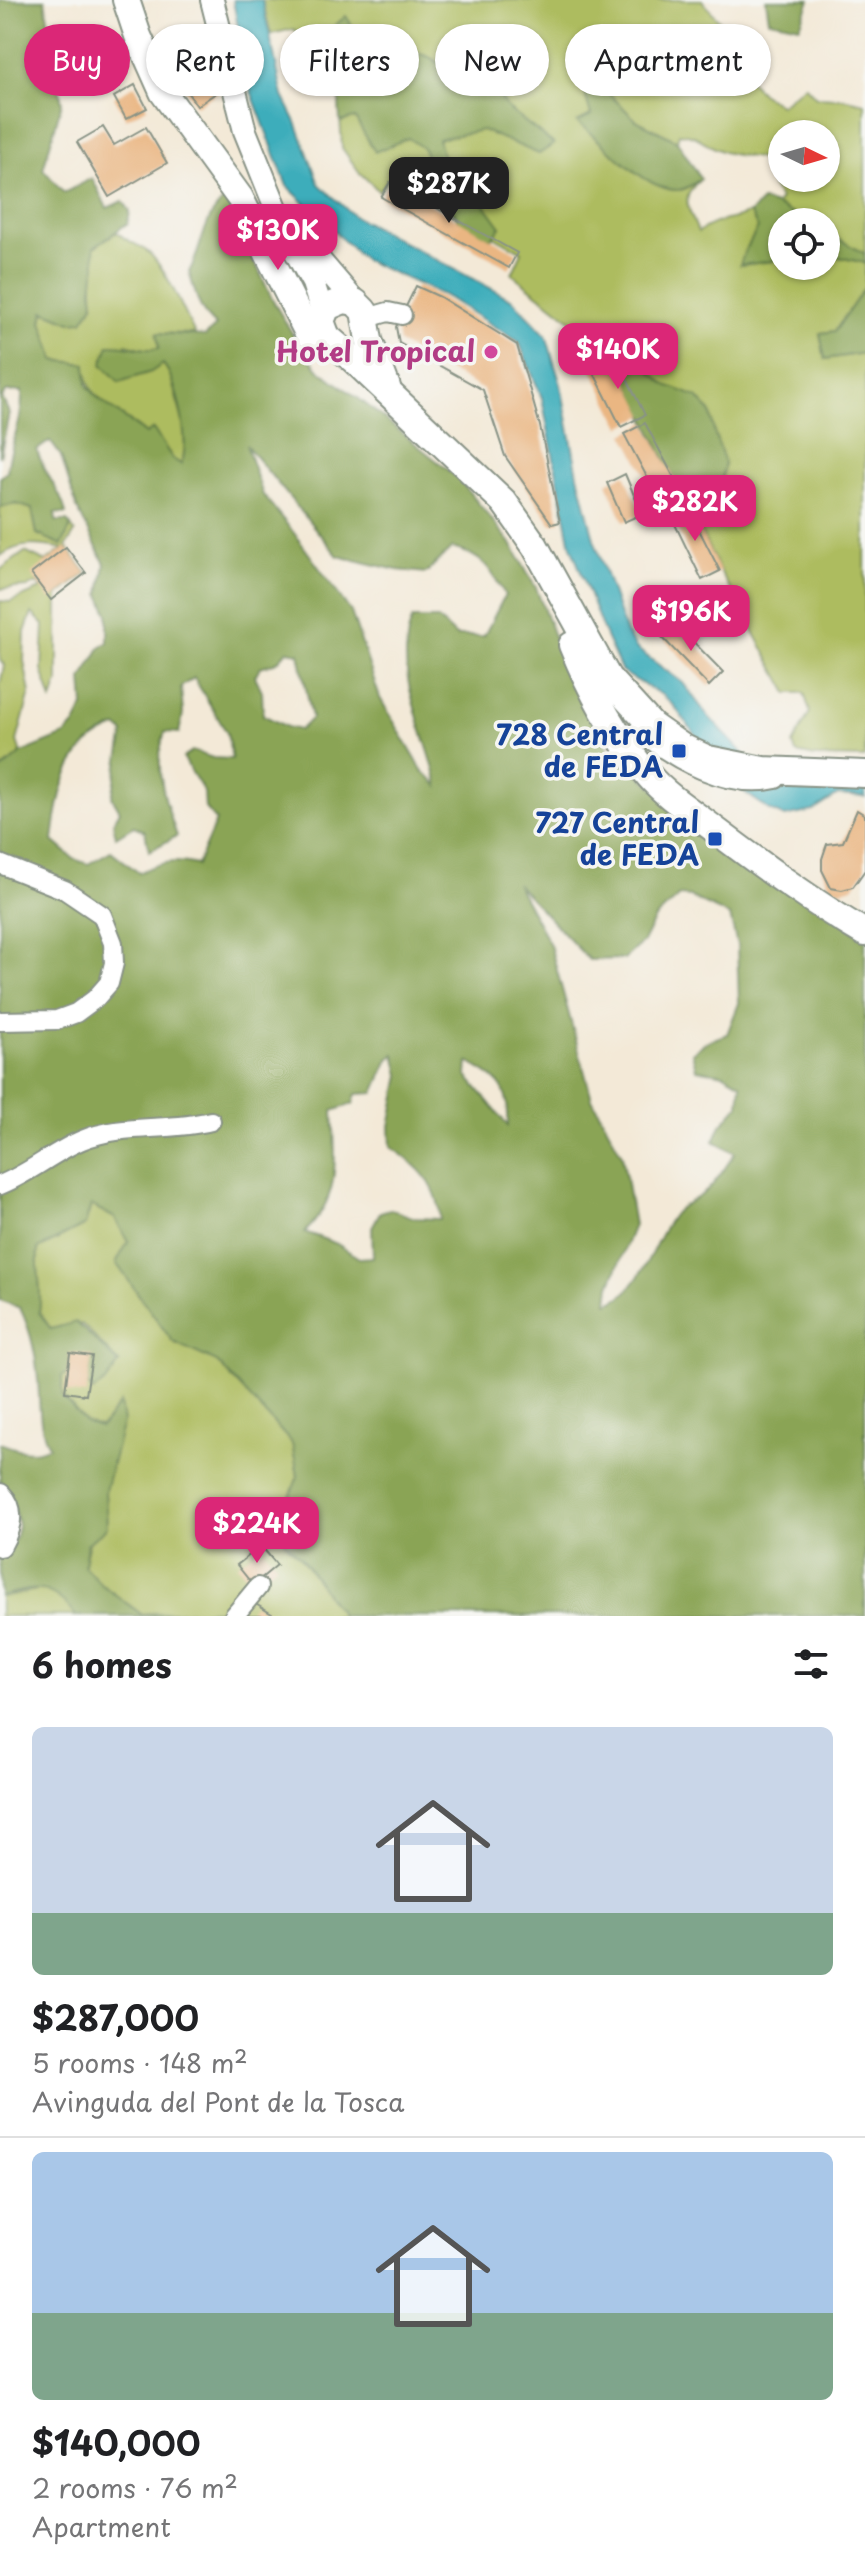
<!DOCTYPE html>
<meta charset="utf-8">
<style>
:root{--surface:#fff;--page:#f6f6f6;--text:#202124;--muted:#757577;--line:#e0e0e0;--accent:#db2777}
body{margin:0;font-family:"Playpen Sans",sans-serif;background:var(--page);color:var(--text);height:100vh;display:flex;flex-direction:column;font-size:30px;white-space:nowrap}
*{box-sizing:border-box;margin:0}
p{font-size:26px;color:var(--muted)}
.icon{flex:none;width:44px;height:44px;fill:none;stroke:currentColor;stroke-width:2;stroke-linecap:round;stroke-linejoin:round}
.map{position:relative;height:1616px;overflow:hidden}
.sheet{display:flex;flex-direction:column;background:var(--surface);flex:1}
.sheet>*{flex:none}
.banner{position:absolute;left:24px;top:24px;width:818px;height:72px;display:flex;gap:16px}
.needle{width:52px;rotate:95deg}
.controls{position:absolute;left:768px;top:120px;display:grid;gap:16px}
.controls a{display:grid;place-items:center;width:72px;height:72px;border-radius:50%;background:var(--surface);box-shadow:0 2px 6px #0004;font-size:40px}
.price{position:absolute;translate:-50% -68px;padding:0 18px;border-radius:16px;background:var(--accent);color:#fff;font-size:26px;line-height:52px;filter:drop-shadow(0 2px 4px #0008)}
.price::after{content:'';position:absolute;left:50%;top:48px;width:24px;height:18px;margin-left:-12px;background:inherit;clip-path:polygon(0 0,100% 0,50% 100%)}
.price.current{background:#222;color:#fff}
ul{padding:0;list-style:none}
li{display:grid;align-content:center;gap:16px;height:424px;padding:0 32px}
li+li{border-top:2px solid var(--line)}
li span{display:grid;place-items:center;height:248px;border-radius:12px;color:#555}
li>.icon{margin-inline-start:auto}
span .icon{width:144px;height:144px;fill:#fffc;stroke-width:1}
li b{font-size:34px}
h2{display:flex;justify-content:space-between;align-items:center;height:96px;padding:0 32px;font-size:34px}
.pill{padding:0 28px;border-radius:36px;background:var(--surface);box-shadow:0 2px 6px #0004;font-size:28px;line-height:72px}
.pill.current{background:var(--accent);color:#fff}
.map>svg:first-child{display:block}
.green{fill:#adbc5e;stroke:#667c49;stroke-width:2;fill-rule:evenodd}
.forest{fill:#8aa455;stroke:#547044;stroke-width:2;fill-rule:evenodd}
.water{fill:#3eadbb;stroke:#2e7578;stroke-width:2}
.building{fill:#eab682}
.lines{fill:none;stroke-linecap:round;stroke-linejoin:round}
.minor-casing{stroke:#899386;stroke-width:22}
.major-casing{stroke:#899386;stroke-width:26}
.highway-casing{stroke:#899386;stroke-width:30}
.minor{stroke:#fff;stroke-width:18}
.major{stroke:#fff;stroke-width:22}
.highway{stroke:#fff;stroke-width:26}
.hotel-dot{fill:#d1479c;stroke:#f6f6f2;stroke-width:3}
.transit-dot{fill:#1a4fb4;stroke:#f6f6f2;stroke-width:3}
.labels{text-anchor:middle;stroke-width:7;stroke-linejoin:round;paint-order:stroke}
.hotel-label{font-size:28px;font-weight:bold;fill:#b23c85;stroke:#f6f6f2;text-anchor:end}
.transit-label{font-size:28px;font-weight:bold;fill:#164399;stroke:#f6f6f2;text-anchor:end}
</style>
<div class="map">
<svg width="865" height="1616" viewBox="0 0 865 1616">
<rect width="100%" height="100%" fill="#f6f6f2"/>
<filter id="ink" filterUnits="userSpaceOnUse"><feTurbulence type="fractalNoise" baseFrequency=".0125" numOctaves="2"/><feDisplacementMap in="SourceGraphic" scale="16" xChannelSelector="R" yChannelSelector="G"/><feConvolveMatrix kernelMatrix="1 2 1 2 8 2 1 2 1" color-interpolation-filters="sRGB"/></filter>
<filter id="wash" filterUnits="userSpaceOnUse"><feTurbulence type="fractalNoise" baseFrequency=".006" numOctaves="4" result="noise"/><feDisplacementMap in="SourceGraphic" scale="32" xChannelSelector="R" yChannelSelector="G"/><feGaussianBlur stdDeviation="1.8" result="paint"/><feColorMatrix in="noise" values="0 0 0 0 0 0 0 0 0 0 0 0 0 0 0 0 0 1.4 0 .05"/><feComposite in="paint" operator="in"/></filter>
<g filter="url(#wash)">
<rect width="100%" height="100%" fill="#f3e9d7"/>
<!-- green -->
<g class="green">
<path d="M262 0H702L727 30 725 52 761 93 780 105 805 85 816 97 842 98 865 103V254L826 232V222H807L776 205 780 199 772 187 781 174C763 150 743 161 719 150 702 143 699 134 679 133L677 141 636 120 609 94 585 78 586 97 592 115 578 122 609 150 683 190 701 179C678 198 689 208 698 232 719 218 728 222 750 213L758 228 744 253 741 265 773 261 782 255V266H826V254L865 263V287L835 331 820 333 825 359 865 353V758L815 757 796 753 793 744 810 712 804 693H788L720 571 615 356 609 358 581 328 512 274 522 252 390 178 379 191 360 173 342 148 339 99 344 74 333 27 299 33 293 29 271 34ZM782 134H826V178H782Z"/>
<path d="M117 232C127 243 143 245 153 257 171 279 182 308 195 334L158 333 159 348 149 350 126 344 119 382 163 364C172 374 171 381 175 393 181 417 193 441 181 464L173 459 153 430 146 434C127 416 87 401 87 373L55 360 42 322 44 311 71 322 94 302C91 284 95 266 94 247Z"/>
<path d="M17 504 32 509 37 534 62 545 71 526 75 532 66 547 86 573 58 595V682L52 700 42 670 44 625 32 613 25 632 24 661 30 693 17 741 21 753 0 771V685L4 665 0 660V601L10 602 41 589 38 583 28 587 0 589V570L25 552 46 562 63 549C40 544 20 542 0 556V507Z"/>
<path d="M91 1205 115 1218 128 1242 136 1291 173 1342 217 1362 292 1443 298 1476 291 1494 279 1509 284 1541 302 1559 342 1616H226L221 1610 141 1614 101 1584 83 1566 89 1542 107 1527 101 1427 86 1424 62 1396V1376L75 1369 119 1363 82 1324 51 1329 39 1312C42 1291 36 1271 38 1249L85 1225Z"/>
<path d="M43 1589 62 1598 76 1616H0V1597Z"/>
</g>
<!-- forest -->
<g class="forest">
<path d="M0 0H45L62 103 43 169 64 193 92 178 107 208 123 201 130 211 128 223 94 247 95 265 92 290 94 303 83 321 71 322 44 311 42 322 55 360 86 364 87 385 99 399 146 434 153 429 173 459 181 464C191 444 177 379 163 364L151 372 119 382 102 364 109 345C127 344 142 352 159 348L157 333 205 336 216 326C199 313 195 292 189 272 203 248 202 217 226 199L273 301 301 348 320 371 358 398 457 477 510 542 536 588 557 644 599 739 693 822 865 938V1616H342L302 1559 284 1541 279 1509 291 1494 298 1476 292 1443 217 1362 173 1342 116 1263 128 1242 115 1218 91 1205 85 1225 38 1249C36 1271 43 1291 39 1312L51 1329 76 1322 119 1363 106 1382 93 1391 75 1369 62 1376V1396L86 1423 101 1427 120 1403 123 1422 105 1491 107 1527 87 1544 84 1566 101 1584 141 1614 221 1610 228 1614 226 1616H76C52 1584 36 1586 0 1597V1559L15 1539 18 1526 10 1491 0 1481V1443C17 1450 33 1455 49 1446 40 1429 40 1415 39 1396 38 1367 33 1334 20 1308L0 1300V771L21 753 65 735 75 724 84 706 82 679 100 648 108 642V614L100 594 105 564 77 508 61 456 50 441 37 450C43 474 62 491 66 514L55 513 56 521H67L71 526 62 545 37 534 32 509 17 504 0 507V478L7 471C11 440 23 424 22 391L6 392 2 398 9 413 0 457ZM246 445 338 556 397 570 426 573 452 548C484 556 490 568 505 595L484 636H456L438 619H412C392 676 427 731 438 786L422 770 380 698 351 612 294 533 263 495ZM287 651 299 653 312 718 300 730 287 727 263 715 262 691 255 676 260 667 277 662ZM194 678 227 733 232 759 213 758 192 751 183 758 204 792 205 808 216 821 197 865C175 859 159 862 139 873L111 851 88 864 74 859 53 841C58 794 67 744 117 727L124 733 112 797 120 811 113 823 116 837 134 826 145 831 149 851 177 836C166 805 152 764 165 732L179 733 183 714 181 687ZM516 883 589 960 624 959 643 942 655 918 679 896 691 897 730 916 737 945 739 1003 727 1034 706 1042 692 1053 696 1069 724 1074 741 1084 739 1105 721 1125 714 1141 735 1153C726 1166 716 1184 704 1193 693 1202 682 1203 673 1215 653 1241 641 1293 608 1303L610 1286 634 1225 622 1155 592 1099 550 945ZM395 1054 400 1075 390 1126 391 1147C417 1165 440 1185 440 1219L415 1218 390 1209 380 1212 372 1227 373 1257 359 1258 337 1244 305 1232C342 1196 335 1158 333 1111L353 1104 356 1094 374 1093 389 1059ZM468 1062C502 1082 509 1086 508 1126L467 1076Z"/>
<path d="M766 0H810L800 26 769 20Z"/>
<path d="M346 16 363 42 389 67 406 48 429 57 460 75 489 79 507 108 554 144 539 154 482 130 438 139 448 176 482 201 501 227 491 239 460 225 448 198 429 174 424 149 408 138 375 152 355 118 340 122 339 99 344 74 333 27Z"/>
<path d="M584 77 609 94 636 120 677 141 701 179C695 183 687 189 679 190 646 192 602 141 577 122L591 115 586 97Z"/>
<path d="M762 201 776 205 807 222H782V255L773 261 740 265 744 253 758 228 750 213Z"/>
<path d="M826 232 865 254V263L826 254Z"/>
<path d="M865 287V353L825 359 820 333 835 331Z"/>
<path d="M628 360 644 366 666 385 697 397 711 413 714 432 725 463 720 485 710 499 687 506 625 376Z"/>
</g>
<!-- water -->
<path class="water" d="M233 0H262L283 96 296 122 319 184 355 217 513 300 546 335 561 385 578 475 594 539 626 633 637 649 683 683 708 716 762 774 782 790 816 791 841 781 865 783V797L838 795 813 811 785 817 769 810 728 780 674 706 662 695 622 672 603 630 571 546 542 398 519 342 445 296 364 260 287 186 249 86Z"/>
<g id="blocks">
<!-- building -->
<g class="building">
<path d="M331 29 341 70 313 77 303 36Z"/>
<path d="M196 58 220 90 197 106 174 73Z"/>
<path d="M135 85 147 108 126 119 114 97Z"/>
<path d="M103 127 114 145 146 127 167 163 109 197 77 142Z"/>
<path d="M390 182 517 253 509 268 381 197Z"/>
<path d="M416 286 440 297 517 345 540 426 560 522 552 524 505 456 483 390 399 343 396 327Z"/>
<path d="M615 355 645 415 621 427 591 367Z"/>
<path d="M645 423 684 496 663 507 624 434Z"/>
<path d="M625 474 642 514 624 522 607 483Z"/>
<path d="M687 506 720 571 702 580 670 514Z"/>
<path d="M66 547 86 573 51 600 31 574Z"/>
<path d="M672 620 723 672 709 686 658 633Z"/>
<path d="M857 810 865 815V870L853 887 842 890 831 888 822 870V859L827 844 843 842Z"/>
<path d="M70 1353 92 1356 86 1395 65 1392Z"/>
<path d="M261 1546 277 1565 253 1585 237 1565Z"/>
<path d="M254 1603 275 1616H246Z"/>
</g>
</g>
</g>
<g filter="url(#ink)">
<use href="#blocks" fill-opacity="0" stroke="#899386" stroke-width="2"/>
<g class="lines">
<!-- minor casing -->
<g class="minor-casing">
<g id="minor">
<path d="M367 318 388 312 402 315"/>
<path d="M639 730C674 760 728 790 776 779"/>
<path d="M0 864 65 890 102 915 113 943 114 963 109 983 95 999 76 1013 57 1020 0 1021"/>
<path d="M0 1185C29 1174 53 1152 82 1140 123 1123 168 1132 211 1121"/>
<path d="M234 1616 258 1587"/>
</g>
</g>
<!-- major casing -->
<g class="major-casing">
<g id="major">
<path d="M212 0 245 131 289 240 313 283 323 314"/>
<path d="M291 227 355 302"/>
<path d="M0 1495C15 1510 9 1529 0 1545"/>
</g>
</g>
<!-- highway casing -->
<g class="highway-casing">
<g id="highway">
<path d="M126 0 138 36 163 92 240 198 309 335"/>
<path d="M302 320 309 329 327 337 354 360 504 502 535 546 608 678 652 726 682 747 708 759 763 770 865 774"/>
<path d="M327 337 321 321 327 307 344 300 355 302 364 311 369 340 387 387"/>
<path d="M572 645C591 692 615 737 649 776 667 797 692 812 714 829 763 866 812 902 865 933"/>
</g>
</g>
<!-- minor -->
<use href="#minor" class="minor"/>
<!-- major -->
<use href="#major" class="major"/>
<!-- highway -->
<use href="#highway" class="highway"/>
</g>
</g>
<!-- markers -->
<circle class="hotel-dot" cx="491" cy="352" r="8"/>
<g class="transit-dot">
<rect x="671" y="743" width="16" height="16" rx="4"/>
<rect x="707" y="831" width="16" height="16" rx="4"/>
</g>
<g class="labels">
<!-- hotel labels -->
<g class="hotel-label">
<text x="475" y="362">Hotel Tropical</text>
</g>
<!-- transit labels -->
<g class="transit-label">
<text x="663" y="745">728 Central<tspan x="663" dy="32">de FEDA</tspan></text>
<text x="699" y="833">727 Central<tspan x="699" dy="32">de FEDA</tspan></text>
</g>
</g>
</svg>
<div class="controls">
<a><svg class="needle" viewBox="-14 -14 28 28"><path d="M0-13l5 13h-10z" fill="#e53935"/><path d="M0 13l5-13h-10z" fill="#757577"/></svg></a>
<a><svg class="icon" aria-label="locate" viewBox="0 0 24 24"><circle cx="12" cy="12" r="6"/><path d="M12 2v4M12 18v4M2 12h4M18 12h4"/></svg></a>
</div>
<b class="price current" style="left:449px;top:225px">$287K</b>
<b class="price" style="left:278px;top:272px">$130K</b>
<b class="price" style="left:618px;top:391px">$140K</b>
<b class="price" style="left:695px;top:543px">$282K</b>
<b class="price" style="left:691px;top:653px">$196K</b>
<b class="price" style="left:257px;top:1565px">$224K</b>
<div class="banner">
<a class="pill current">Buy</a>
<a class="pill">Rent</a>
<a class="pill">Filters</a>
<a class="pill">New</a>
<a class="pill">Apartment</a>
</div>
</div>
<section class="sheet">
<h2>6 homes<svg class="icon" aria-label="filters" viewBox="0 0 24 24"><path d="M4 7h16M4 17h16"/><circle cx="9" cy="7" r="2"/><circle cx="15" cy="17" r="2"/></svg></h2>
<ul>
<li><span style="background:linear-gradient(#c9d6e8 75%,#7fa58c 0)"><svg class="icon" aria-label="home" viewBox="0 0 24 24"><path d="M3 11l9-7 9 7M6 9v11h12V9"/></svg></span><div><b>$287,000</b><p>5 rooms · 148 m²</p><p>Avinguda del Pont de la Tosca</p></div></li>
<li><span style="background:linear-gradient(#a9c7e8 65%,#7fa58c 0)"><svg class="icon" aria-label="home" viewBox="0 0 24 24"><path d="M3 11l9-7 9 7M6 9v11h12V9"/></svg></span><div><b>$140,000</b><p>2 rooms · 76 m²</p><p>Apartment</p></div></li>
</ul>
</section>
